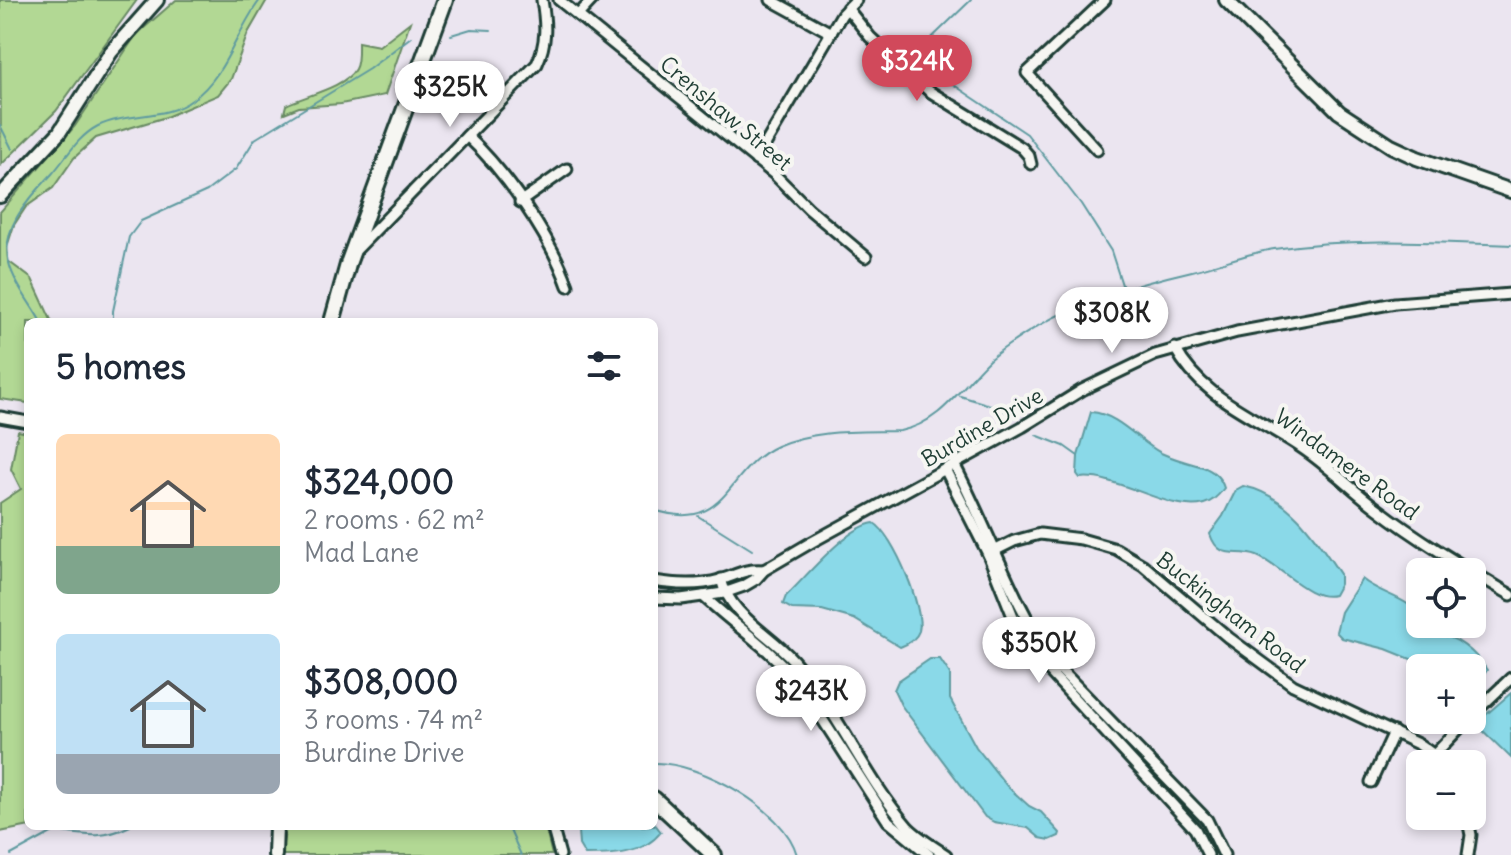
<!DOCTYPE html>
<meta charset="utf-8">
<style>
:root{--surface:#fff;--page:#f6f6f7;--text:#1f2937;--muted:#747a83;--accent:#d1495b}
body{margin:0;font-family:Delius,sans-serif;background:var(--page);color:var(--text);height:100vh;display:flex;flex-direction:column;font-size:30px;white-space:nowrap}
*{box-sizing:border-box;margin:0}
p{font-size:26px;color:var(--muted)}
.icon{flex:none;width:44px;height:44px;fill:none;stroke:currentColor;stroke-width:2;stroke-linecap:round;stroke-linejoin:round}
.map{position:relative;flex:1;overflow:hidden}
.side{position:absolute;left:24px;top:318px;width:634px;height:512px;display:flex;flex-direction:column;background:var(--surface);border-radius:12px;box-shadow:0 4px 12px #0003}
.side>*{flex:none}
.fabs{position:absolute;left:1406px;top:558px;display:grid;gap:16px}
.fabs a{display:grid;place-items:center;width:80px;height:80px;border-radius:12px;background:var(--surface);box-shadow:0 4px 12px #0003;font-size:40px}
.price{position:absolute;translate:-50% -68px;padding:0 18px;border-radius:28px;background:#fff;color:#222;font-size:26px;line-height:52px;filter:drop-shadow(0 2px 4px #0008)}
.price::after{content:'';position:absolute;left:50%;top:48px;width:24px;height:18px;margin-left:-12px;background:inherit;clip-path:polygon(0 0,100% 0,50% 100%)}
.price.selected{background:var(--accent);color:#fff}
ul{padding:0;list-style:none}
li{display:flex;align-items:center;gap:24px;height:200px;padding:0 32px}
li span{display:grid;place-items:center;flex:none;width:224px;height:160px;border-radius:12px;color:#555}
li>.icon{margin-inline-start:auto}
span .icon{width:96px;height:96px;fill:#fffc;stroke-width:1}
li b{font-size:34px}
h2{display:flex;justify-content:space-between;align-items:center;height:96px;padding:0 32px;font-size:34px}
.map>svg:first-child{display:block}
.green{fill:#b2d894;stroke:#688a64;stroke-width:2}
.water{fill:#8ad9e8;stroke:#5f9ba0;stroke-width:2}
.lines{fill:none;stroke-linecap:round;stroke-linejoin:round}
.stream{stroke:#5f9ba0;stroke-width:2}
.minor-casing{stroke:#1f3d34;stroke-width:15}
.tertiary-casing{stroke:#1f3d34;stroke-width:18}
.secondary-casing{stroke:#1f3d34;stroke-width:20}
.minor{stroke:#f6f6f2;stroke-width:9}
.tertiary{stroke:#f6f6f2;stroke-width:12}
.secondary{stroke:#f6f6f2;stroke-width:14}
.labels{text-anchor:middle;stroke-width:8;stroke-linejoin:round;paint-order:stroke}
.street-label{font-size:22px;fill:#1f3d34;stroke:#f6f6f2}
</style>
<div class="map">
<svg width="1511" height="855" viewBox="0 0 1511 855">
<rect width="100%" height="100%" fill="#ebe5f0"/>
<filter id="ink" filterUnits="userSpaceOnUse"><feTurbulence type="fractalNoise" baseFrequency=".0125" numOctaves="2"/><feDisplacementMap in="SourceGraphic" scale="16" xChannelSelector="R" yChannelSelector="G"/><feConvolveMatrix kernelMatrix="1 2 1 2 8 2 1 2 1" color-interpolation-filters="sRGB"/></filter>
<g filter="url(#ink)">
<!-- green -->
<g class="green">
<path d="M0 0H137L56 111 1 165Z"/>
<path d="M176 0H267L248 33 231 79 218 95 166 117 96 138 74 158 53 188 26 207 14 225 7 247 8 261 32 279 52 322H28V403L0 399V212L75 126 136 35Z"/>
<path d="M410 22 385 95 341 104 299 107 284 113 286 105C304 96 346 87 355 69 359 62 358 50 358 42L379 46Z"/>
<path d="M18 431 28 433V826H30L0 832V503L21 489 11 469Z"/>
<path d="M286 826H545L552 855H281Z"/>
</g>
<!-- water -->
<g class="water">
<path d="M1091 412C1119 414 1138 441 1161 453 1174 459 1189 463 1203 467 1214 471 1221 478 1224 488 1219 495 1213 502 1204 504 1172 514 1115 473 1080 478L1077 474 1078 456Z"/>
<path d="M1243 486C1289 495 1316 538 1340 574V584L1334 595C1310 602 1281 566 1257 556 1238 548 1219 562 1210 534L1223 516 1236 490Z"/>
<path d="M874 523C893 534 925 610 919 631 916 640 908 644 900 647L854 619 822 610 792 609 783 604 786 596C807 576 846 527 874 523Z"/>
<path d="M1362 579C1380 594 1404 596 1420 615V624H1427L1435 634C1456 635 1475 652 1487 670L1479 682 1472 685V668H1433L1386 649 1342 638 1336 632 1341 612Z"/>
<path d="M930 659H940L950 674V699L976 747 1007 786 1029 806 1041 812 1060 833 1059 836 1050 840 1040 838 1028 828 994 822 985 817 901 705 894 690 898 681Z"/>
<path d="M1511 693V758L1479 727 1481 719Z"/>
<path d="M654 823 661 832C643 855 612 855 585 855L579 845 578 831 583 826H654Z"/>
</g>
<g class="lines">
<!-- stream -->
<g class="stream">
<path d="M971 0 915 54 948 81 1027 134 1081 204 1111 251 1123 288"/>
<path d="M451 35 471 29 491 30"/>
<path d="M0 125 12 149"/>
<path d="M41 322C31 304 14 283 9 263 0 227 30 198 52 174 67 157 77 137 98 126 127 112 166 120 192 100 227 75 235 33 260 0"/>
<path d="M113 322V311L129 237 141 221 207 191 236 169 255 139 369 69 411 37"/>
<path d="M960 396 997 407 1015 417"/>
<path d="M1036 435 1064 446 1078 456"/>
<path d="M654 510C729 534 725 469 777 446 816 429 858 432 900 431 941 423 960 388 988 361 1002 348 1022 336 1038 326 1084 299 1140 283 1192 271 1219 265 1247 253 1274 249 1353 237 1432 242 1511 245"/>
<path d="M698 516 752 550"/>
<path d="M654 763C700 762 785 809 797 855"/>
<path d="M508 826 521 855"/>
<path d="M55 831C85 835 102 840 130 826"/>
<path d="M11 855 55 831 60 826"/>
</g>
<!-- minor casing -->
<g class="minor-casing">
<g id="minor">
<path d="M559 0 774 174 809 209 866 257"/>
<path d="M771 0 831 33"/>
<path d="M847 8 870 37 929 91 1022 148 1029 156 1031 164"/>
<path d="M578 15 592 0"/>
<path d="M467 136C505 171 551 237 568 286"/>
<path d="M1097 150 1027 73 1105 0"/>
<path d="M756 160 842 14 856 0"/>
<path d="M520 202 567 169"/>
<path d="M357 249 537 64C547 42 546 24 542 0"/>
<path d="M1175 348C1202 399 1257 417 1302 448 1329 466 1352 490 1378 509 1420 541 1466 568 1511 595"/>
<path d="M0 417 28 422"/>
<path d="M954 464C989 530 1012 603 1055 664L1207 820 1224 855"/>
<path d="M945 469 988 554 1020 634 1037 658 1195 829 1208 855"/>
<path d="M988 554 1014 541 1040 534 1081 539 1116 549 1143 565 1229 638 1293 685 1420 745 1434 755 1440 764"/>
<path d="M721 579C730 616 769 633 793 660 838 710 863 775 907 826 917 837 933 846 946 855"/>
<path d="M654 581C677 585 698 586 720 580 736 575 747 568 764 570"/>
<path d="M703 596C733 624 773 651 799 683L888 821 929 855"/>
<path d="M654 598 681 599 724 593 744 586 756 579 764 570 812 542 1022 427 1082 390 1155 355 1237 332 1395 303 1511 294"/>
<path d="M1472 715 1511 678"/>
<path d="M1434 755 1467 720"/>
<path d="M1371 782 1394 732"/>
<path d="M1467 816 1471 835 1468 855"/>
<path d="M552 826 560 855"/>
</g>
</g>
<!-- tertiary casing -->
<g class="tertiary-casing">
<g id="tertiary">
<path d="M1226 0 1339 112 1391 146 1417 158 1511 191"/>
<path d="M0 196 59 133 111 52 157 0"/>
<path d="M275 855 276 826"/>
</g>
</g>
<!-- secondary casing -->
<g class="secondary-casing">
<g id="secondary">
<path d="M332 322 349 261 445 0"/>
<path d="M654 799 714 855"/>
</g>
</g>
<!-- minor -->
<use href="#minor" class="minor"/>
<!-- tertiary -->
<use href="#tertiary" class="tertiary"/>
<!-- secondary -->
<use href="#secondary" class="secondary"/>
</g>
</g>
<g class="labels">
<!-- street labels -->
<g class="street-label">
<text transform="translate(726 113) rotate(40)" y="8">Crenshaw Street</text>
<text transform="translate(982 427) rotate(-30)" y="8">Burdine Drive</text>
<text transform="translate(1347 464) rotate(36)" y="8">Windamere Road</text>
<text transform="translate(1231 612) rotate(38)" y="8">Buckingham Road</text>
</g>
</g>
</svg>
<div class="fabs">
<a><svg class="icon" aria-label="locate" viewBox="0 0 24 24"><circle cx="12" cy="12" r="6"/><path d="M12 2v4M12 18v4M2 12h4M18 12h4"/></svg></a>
<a>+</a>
<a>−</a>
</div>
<b class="price selected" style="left:917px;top:103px">$324K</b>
<b class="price" style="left:450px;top:129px">$325K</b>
<b class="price" style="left:1112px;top:355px">$308K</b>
<b class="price" style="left:1039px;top:685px">$350K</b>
<b class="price" style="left:811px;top:733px">$243K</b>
<section class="side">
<h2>5 homes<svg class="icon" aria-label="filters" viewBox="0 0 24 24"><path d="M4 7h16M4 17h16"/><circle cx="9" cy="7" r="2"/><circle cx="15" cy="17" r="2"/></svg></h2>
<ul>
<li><span style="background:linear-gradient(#ffd9b3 70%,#7fa58c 0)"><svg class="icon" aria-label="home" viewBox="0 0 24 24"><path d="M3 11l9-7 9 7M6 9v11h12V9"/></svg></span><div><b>$324,000</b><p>2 rooms · 62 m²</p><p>Mad Lane</p></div></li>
<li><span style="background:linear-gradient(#bfe0f5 75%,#9aa5b1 0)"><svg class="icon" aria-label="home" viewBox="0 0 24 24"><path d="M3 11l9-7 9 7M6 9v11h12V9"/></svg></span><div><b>$308,000</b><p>3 rooms · 74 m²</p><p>Burdine Drive</p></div></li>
</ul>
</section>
</div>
